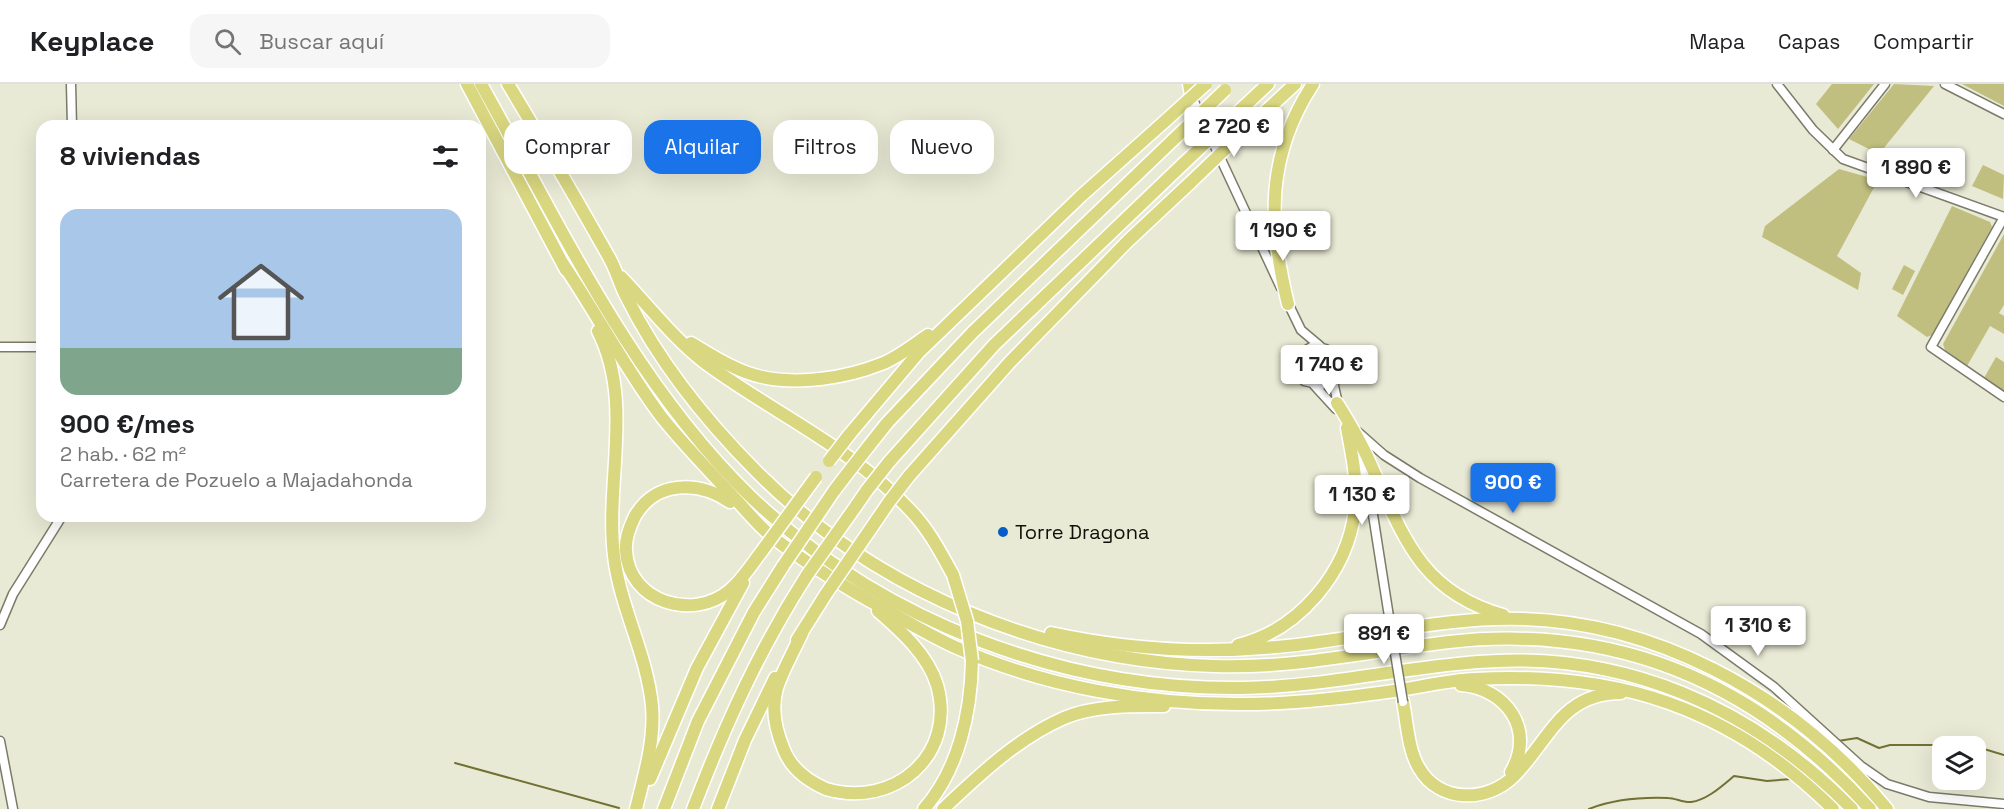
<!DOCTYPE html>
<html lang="es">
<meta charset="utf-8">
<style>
:root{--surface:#fff;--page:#f6f6f6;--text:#202124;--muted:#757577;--line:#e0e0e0;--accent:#1a73e8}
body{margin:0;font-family:"Space Grotesk",sans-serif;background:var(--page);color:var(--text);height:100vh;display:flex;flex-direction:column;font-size:22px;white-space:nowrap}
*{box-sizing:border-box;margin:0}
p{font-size:20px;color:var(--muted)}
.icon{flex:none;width:33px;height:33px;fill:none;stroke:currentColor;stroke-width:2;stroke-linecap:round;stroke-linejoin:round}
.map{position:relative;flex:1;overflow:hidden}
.details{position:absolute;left:36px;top:36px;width:450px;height:402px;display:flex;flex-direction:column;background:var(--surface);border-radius:18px;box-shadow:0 6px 24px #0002}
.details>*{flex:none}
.guide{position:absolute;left:504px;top:36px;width:570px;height:54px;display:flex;gap:12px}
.buttons{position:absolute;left:1932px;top:652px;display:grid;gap:12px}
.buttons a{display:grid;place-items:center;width:54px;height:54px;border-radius:12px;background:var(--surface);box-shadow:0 6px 24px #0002;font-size:30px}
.price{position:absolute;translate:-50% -51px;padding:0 14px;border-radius:6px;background:#fff;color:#222;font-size:20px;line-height:39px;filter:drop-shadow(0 2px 3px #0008)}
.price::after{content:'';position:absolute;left:50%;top:36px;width:18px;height:14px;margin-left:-9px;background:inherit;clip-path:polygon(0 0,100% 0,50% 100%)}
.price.current{background:var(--accent);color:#fff}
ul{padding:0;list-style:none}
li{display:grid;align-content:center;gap:12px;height:318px;padding:0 24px}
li+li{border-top:2px solid var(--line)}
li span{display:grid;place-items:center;height:186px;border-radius:18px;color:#555}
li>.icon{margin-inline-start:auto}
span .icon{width:108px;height:108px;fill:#fffc;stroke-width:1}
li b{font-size:26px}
h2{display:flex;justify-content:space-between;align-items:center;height:72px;padding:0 24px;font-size:26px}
.chip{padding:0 21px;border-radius:18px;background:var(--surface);box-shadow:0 6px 24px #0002;font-size:21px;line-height:54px}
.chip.current{background:var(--accent);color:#fff}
header{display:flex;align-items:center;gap:36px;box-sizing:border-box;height:84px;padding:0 30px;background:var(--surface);border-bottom:2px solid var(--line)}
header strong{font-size:28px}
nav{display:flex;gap:33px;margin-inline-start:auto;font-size:21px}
.search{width:420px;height:54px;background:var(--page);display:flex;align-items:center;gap:15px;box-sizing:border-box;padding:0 21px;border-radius:18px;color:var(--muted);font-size:22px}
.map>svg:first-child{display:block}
.green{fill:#c0bf7f}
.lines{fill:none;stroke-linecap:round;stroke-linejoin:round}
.stream{stroke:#727134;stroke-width:2}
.minor-casing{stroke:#7b7b69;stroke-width:11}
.highway-casing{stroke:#fff;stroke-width:15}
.minor{stroke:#fff;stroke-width:8}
.highway{stroke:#d9d780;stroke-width:12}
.minor-bridge-casing{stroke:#7b7b69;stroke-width:11;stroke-linecap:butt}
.highway-bridge-casing{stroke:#fff;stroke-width:15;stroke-linecap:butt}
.minor-bridge{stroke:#fff;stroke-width:8}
.highway-bridge{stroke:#d9d780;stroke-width:12}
.poi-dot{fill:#055ec7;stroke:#e9ead5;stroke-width:2}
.labels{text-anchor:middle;stroke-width:6;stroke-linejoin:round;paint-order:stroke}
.poi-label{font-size:20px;fill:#10100a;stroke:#e9ead5;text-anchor:start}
</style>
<header>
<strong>Keyplace</strong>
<div class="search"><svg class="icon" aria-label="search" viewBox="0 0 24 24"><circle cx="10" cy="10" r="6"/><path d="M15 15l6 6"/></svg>Buscar aquí</div>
<nav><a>Mapa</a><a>Capas</a><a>Compartir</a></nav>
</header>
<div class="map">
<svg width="2004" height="725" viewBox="0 0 2004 725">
<rect width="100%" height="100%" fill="#e9ead5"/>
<!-- green -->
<g class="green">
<path d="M1832 0H1874L1838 45 1816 20Z"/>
<path d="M1894 0 1934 2 1879 70 1849 55Z"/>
<path d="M1962 0H2004V22Z"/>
<path d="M1983 81 2004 91 2003 115 1972 102Z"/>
<path d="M1839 85 1878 96 1837 172 1861 189 1858 206 1762 153 1765 142Z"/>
<path d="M1952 122 1990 138 1992 143 1932 251 1927 253 1897 232Z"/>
<path d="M2004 150V221L1999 229 2004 232V250L1990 242 1967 282 1945 266 1943 260Z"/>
<path d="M1904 181 1915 187 1903 211 1892 205Z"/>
<path d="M1996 273 2004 278V307L1984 294Z"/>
</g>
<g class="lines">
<!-- stream -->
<g class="stream">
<path d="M1838 657 1857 654 1879 664 1890 661H1941L1961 658 2004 671"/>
<path d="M455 679 619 724"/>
<path d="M1589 725C1614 715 1641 713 1668 714 1675 714 1684 719 1691 718 1707 716 1722 702 1734 692L1767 697 1792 695"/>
</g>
<!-- minor casing -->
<g class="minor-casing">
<g id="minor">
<path d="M71 0 72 42"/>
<path d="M1777 0 1813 46 1843 75 2004 133"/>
<path d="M1945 0 2004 30"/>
<path d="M1190 9 1281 204"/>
<path d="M1833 66 1885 0"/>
<path d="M2004 133 1931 263 2004 313"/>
<path d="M1286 215 1301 246 1320 262"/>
<path d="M0 263H42"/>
<path d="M1334 293 1322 301 1304 297 1297 280 1301 269 1313 262 1326 265 1331 269 1336 281 1334 302 1339 324"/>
<path d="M1314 301 1336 325"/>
<path d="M1358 348 1384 371 1420 394 1701 550 1774 603 1861 682 1887 700 1929 713 2004 720"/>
<path d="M1354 361 1371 418 1390 539"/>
<path d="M0 541 13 510 62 432"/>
<path d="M0 657 13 725"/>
</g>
</g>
<!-- highway casing -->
<g class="highway-casing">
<g id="highway">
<path d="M467 0 566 186"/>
<path d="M481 0C560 141 632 297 749 411 880 537 1061 606 1242 604 1322 603 1399 584 1478 578 1623 566 1752 623 1852 725"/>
<path d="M508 0C543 58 577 116 610 175 617 188 620 201 627 214 659 278 707 338 758 389 877 508 1047 577 1214 582 1294 585 1370 567 1449 558 1619 539 1757 600 1870 725"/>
<path d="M1189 0 1191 11"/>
<path d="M1236 30 1268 0"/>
<path d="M1240 51 1295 0"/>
<path d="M563 180C597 230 624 283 660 331 684 362 713 390 739 419 749 430 759 442 770 451 801 476 835 497 870 517 898 532 926 550 955 563 1044 603 1148 621 1245 620 1294 620 1345 614 1394 607 1421 603 1448 596 1475 595 1617 587 1731 624 1833 725"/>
<path d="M621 193C649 222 672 253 704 278 771 328 853 364 911 427 929 446 941 469 953 491"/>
<path d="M1288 220C1268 139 1266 72 1313 0"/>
<path d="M598 247C634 318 605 397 614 472 620 523 647 570 652 622 655 657 644 692 636 725"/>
<path d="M691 259C713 272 737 288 762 293 799 301 846 294 881 280 897 274 913 261 928 251"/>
<path d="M1337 319C1349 338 1361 358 1370 379 1403 451 1419 507 1503 531"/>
<path d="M849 351 919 268 1081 112 1164 38"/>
<path d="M868 363 887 339 973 248 1173 56"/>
<path d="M889 378 994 261 1183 80"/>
<path d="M909 392 1010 278 1128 157 1191 98"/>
<path d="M834 407 847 390"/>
<path d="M730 418C699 397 656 396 635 432 630 442 625 456 626 467 629 519 694 537 730 506 742 496 752 480 762 467"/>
<path d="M856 422 867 406"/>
<path d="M876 437 889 418"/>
<path d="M802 549C794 567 783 585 777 604 771 624 776 647 784 666 791 684 808 697 826 705 894 725 957 671 937 601 928 571 901 547 878 527"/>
<path d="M1051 549C1125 565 1200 570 1276 563 1350 557 1422 537 1496 535 1647 530 1793 610 1887 725"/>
<path d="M797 556 826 510"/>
<path d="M1238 561C1299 546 1347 489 1355 426 1358 398 1352 371 1347 344"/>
<path d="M1461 601C1506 604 1536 646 1511 688"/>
<path d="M1403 618C1407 638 1408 666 1419 684 1439 719 1487 719 1514 692 1549 657 1561 609 1621 609"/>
<path d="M650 695 697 584 743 499"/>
<path d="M664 725 698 637 754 528 783 482"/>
<path d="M693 725C725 641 759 566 807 491"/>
<path d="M718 725 745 656 775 594"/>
<path d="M924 725C959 685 971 628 972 577"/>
<path d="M943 725C979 691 1018 654 1064 634 1094 621 1132 622 1164 622"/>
</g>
</g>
<!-- minor -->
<use href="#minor" class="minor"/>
<!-- highway -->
<use href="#highway" class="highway"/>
<!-- minor-bridge casing -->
<g class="minor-bridge-casing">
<path id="minor-bridge" d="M1390 539 1403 618"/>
</g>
<!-- highway-bridge casing -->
<g class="highway-bridge-casing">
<g id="highway-bridge">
<path d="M1164 38 1206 0"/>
<path d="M1173 56 1225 6"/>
<path d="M1183 80 1236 30"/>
<path d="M1191 98 1240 51"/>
<path d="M829 377 849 351"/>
<path d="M847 390 868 363"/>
<path d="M867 406 889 378"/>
<path d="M889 418 909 392"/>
<path d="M762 467 816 393"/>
<path d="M783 482 834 407"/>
<path d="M807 491 856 422"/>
<path d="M953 491 967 537 972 577"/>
<path d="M826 510 876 437"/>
</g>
</g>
<!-- minor-bridge -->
<use href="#minor-bridge" class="minor-bridge"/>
<!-- highway-bridge -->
<use href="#highway-bridge" class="highway-bridge"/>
</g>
<!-- markers -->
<circle class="poi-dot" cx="1003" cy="448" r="6"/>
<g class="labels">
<!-- poi labels -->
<g class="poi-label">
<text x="1015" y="455">Torre Dragona</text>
</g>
</g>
</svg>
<div class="buttons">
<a><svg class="icon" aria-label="layers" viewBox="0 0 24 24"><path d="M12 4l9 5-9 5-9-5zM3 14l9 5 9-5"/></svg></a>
</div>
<b class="price" style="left:1234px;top:74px">2 720 €</b>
<b class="price" style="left:1916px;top:115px">1 890 €</b>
<b class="price" style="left:1283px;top:178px">1 190 €</b>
<b class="price" style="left:1329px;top:312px">1 740 €</b>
<b class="price current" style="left:1513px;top:430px">900 €</b>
<b class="price" style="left:1362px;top:442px">1 130 €</b>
<b class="price" style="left:1758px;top:573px">1 310 €</b>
<b class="price" style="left:1384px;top:581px">891 €</b>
<div class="guide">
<a class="chip">Comprar</a>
<a class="chip current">Alquilar</a>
<a class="chip">Filtros</a>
<a class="chip">Nuevo</a>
</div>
<section class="details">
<h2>8 viviendas<svg class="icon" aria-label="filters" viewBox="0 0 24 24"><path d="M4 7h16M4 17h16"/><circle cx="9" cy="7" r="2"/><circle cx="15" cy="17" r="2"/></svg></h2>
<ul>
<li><span style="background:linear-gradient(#a9c7e8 75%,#7fa58c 0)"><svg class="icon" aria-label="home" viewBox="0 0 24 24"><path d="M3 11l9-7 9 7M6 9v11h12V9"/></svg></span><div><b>900 €/mes</b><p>2 hab. · 62 m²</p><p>Carretera de Pozuelo a Majadahonda</p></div></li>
</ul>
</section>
</div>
